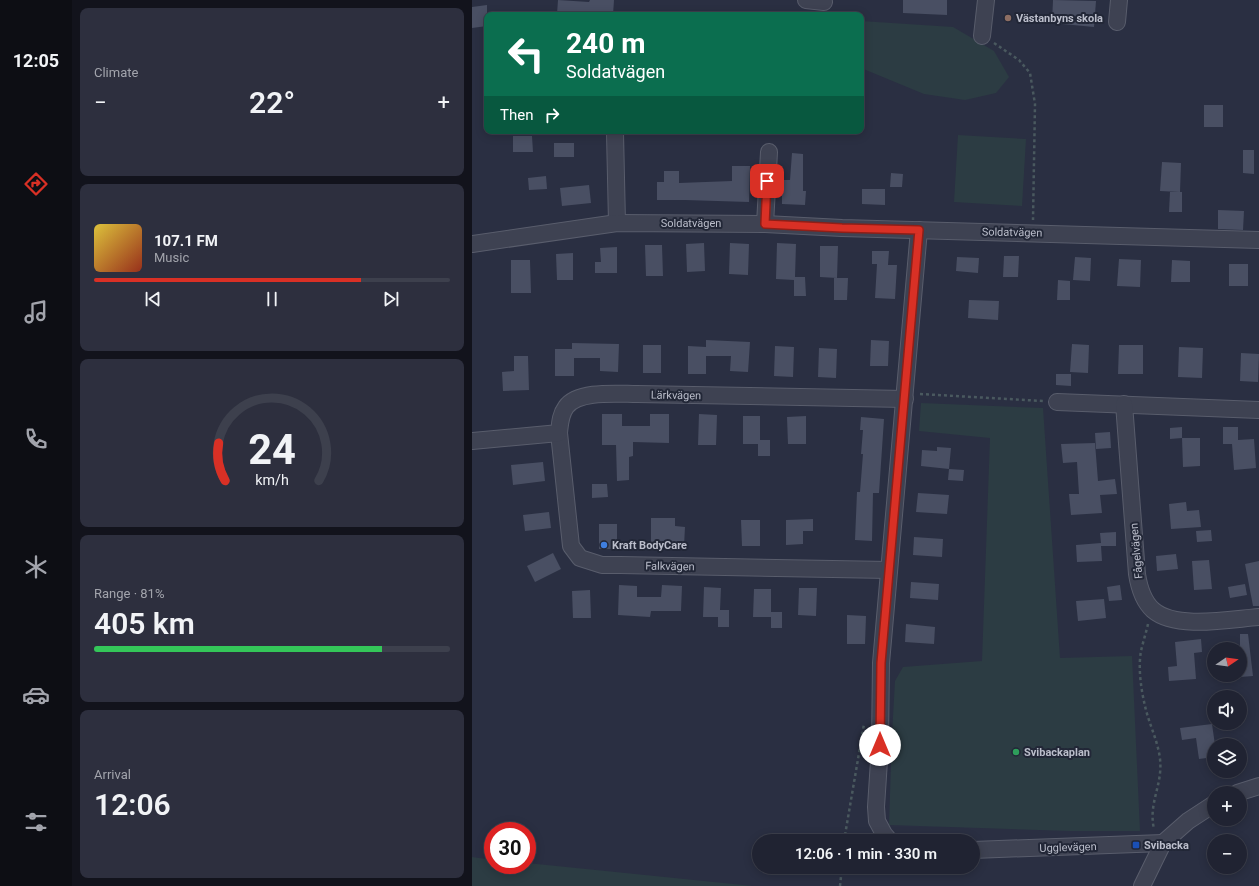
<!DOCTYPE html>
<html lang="en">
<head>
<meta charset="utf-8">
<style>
  :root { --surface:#202332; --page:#2d2f3e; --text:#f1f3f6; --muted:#a2a4ac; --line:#3d404d; --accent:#d93025 }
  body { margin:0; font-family:Roboto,sans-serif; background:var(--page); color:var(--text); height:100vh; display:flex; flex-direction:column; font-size:15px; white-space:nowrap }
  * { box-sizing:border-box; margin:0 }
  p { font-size:13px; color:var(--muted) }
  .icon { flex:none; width:22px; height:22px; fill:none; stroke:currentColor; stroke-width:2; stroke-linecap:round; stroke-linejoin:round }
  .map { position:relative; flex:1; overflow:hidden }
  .drawer { display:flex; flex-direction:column; gap:8px; padding:8px; background:#12131c; width:400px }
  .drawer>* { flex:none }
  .top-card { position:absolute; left:12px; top:12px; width:380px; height:122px; border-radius:8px; box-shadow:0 2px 10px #0003,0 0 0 1px var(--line); background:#0b6e4f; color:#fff; overflow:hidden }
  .needle { width:26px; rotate:77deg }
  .buttons { position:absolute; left:735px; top:642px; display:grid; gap:8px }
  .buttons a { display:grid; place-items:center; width:40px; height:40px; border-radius:50%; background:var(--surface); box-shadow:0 2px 10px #0003,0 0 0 1px var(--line); font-size:20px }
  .speed { position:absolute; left:12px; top:822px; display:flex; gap:8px; font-size:20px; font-weight:700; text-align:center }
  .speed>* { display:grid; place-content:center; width:52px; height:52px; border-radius:50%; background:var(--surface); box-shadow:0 2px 10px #0003,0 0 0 1px var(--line); line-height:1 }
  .speed .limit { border:6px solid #d22; background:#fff; color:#111 }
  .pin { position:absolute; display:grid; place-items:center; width:34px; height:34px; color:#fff; margin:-17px; border-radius:8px; box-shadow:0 2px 6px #0006 }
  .me { position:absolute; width:44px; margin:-22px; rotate:0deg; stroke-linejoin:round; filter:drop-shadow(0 0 3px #0008) }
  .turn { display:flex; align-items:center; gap:14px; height:84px; padding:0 16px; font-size:18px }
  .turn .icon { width:52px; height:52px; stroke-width:2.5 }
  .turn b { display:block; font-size:28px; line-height:34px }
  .then { display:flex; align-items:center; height:38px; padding:0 16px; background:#0003; gap:8px; font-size:15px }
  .big { font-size:30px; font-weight:600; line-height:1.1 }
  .drawer .card { flex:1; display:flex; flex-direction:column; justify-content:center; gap:6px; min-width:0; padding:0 14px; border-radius:8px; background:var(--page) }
  .drawer .dial { align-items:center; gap:0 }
  .dial svg { height:104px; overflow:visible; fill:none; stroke:var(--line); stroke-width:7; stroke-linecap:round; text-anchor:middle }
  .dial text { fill:var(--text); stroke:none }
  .song { display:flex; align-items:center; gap:12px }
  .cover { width:48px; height:48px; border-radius:6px; background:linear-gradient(135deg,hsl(50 70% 55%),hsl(10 70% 35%)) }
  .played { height:4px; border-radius:2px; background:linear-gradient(90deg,var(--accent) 75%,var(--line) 75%) }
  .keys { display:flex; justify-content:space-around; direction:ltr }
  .heat { display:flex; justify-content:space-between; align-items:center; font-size:22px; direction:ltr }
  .charge { height:6px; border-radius:3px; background:linear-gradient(90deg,#34c759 81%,var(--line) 0) }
  .trip { position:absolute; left:280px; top:834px; width:228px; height:40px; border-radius:20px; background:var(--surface); box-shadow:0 2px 10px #0003,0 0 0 1px var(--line); font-weight:600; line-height:40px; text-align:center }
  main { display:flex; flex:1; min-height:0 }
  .menu { display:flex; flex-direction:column; width:72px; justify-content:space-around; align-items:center; background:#0d0e14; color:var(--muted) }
  .menu .icon { width:28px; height:28px }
  .menu .on { color:var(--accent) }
  .menu b { font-size:18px; color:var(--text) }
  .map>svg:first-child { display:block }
  .green { fill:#2c3c43 }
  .building { fill:#494f63 }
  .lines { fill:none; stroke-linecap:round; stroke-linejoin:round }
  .minor-casing { stroke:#595d6c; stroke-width:18 }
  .path { stroke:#4a595f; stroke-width:2.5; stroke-dasharray:3 3; stroke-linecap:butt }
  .minor { stroke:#3e4252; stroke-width:16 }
  .route-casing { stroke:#8d1f18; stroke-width:10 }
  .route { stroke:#d93025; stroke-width:7 }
  .education-dot { fill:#8d6e63; stroke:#222737; stroke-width:1.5 }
  .shop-dot { fill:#3f7fe0; stroke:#222737; stroke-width:1.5 }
  .leisure-dot { fill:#2e9e5b; stroke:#222737; stroke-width:1.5 }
  .transit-dot { fill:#1a4fb4; stroke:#222737; stroke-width:1.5 }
  .labels { text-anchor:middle; stroke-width:4; stroke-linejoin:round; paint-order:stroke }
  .poi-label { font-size:11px; font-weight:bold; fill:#bbbecb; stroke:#222737; text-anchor:start }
  .street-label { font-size:11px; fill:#bbbecb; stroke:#222737 }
</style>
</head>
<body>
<main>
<nav class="menu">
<b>12:05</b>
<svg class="icon on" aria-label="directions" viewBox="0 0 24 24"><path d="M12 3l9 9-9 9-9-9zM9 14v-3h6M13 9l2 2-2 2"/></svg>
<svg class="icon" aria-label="music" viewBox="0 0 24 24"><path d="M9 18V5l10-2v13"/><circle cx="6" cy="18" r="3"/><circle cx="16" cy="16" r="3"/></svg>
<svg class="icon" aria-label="phone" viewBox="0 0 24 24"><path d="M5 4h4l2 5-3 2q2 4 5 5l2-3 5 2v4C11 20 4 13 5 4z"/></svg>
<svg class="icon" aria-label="climate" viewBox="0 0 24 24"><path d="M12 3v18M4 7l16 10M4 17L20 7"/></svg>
<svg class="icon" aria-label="car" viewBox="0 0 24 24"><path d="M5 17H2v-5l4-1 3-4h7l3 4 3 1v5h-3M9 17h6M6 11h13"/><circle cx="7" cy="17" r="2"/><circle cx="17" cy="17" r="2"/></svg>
<svg class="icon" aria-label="filters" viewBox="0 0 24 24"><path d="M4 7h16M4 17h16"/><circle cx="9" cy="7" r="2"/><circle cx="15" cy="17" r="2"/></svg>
</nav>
<section class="drawer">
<div class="card"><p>Climate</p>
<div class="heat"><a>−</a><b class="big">22°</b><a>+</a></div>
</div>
<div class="card">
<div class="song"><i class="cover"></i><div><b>107.1 FM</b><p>Music</p></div></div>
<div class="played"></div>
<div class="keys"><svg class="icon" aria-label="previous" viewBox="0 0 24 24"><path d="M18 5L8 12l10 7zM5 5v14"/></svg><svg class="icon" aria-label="pause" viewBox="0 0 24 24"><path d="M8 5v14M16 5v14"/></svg><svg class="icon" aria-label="next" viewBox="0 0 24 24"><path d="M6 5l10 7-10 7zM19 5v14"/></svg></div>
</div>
<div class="card dial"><svg viewBox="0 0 100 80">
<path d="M14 69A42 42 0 1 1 86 69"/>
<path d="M14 69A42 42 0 0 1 9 40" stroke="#d93025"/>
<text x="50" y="56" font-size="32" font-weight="700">24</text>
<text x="50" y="72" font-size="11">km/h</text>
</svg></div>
<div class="card"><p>Range · 81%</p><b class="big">405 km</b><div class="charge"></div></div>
<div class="card"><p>Arrival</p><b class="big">12:06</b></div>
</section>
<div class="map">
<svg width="787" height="886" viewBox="0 0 787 886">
  <rect width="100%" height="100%" fill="#2a2f42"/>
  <g class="green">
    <path d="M389 21 481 27 522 51 537 77 524 93 493 100 452 94 389 68Z"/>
    <path d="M486 135 554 139 550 206 482 202Z"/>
    <path d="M449 403 571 408 588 658 660 656 668 831H598L417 825 420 735 423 681 431 667 510 661 518 438 447 431Z"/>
    <path d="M0 857 21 860V865H55V863L281 886H0Z"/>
  </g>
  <g class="building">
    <path d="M86 0 117 2 118 0H142L141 15 85 14Z"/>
    <path d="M431 0H475V15L431 13Z"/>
    <path d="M581 0 624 1 622 27 580 23Z"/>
    <path d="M15 5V26L0 28V7Z"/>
    <rect x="732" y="105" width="19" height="22"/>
    <path d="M41 136H60L61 152H41Z"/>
    <rect x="82" y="143" width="20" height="14"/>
    <path d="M771 150H782V174L771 173Z"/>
    <path d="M320 153 331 154V191H334L333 205 310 204V180H318Z"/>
    <path d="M690 162 709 163 708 192 688 191Z"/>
    <path d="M260 166H278L277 202 213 200H185V182H192V171H207V183L260 181Z"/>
    <path d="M419 173 431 174 430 187H418Z"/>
    <path d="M74 176 75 189 57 190 56 178Z"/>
    <path d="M117 185 119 203 90 206 88 188Z"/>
    <path d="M390 189H413V205L390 204Z"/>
    <path d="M698 192H710V212H697Z"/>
    <path d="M746 210 772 211 771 230 746 229Z"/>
    <path d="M232 243 233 271 215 272 214 244Z"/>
    <path d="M258 243 277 244 276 275 257 274Z"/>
    <path d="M305 243 324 244 323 277H333L334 296H322V280L304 279Z"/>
    <path d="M173 245H190L191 276H174Z"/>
    <path d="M348 246H366L365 278 348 277Z"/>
    <path d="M145 247V273H123V262H129L128 248Z"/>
    <path d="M400 251H417L416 265H425L423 299 403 298 405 264H400Z"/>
    <path d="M101 253V280H85L84 254Z"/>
    <path d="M532 256H547L546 277H531Z"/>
    <path d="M485 257 507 258 506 273 484 271Z"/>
    <path d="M603 257 619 258 618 281 601 280Z"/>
    <path d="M647 259 669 260 668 287 645 286Z"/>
    <path d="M39 260H58L59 293H39Z"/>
    <path d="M700 260 718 261V282H699Z"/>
    <rect x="757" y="264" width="19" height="22"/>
    <path d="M362 278H376L375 300H362Z"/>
    <path d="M586 280 598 281V300H585Z"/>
    <path d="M497 300 527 301 526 320 496 318Z"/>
    <path d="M234 340 278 342 276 372 258 371 259 356H234V374H216V346L234 347V355Z"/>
    <path d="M399 340 417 341 416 366H398Z"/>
    <path d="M100 343 147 344 146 372 128 371V358H102V376H83V349H100Z"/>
    <path d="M600 344 617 345 616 373 598 372Z"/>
    <rect x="171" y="345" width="18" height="28"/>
    <path d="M647 345H671V374H646Z"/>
    <path d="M303 346 322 347 321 377 302 376Z"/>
    <path d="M707 347 731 348 730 378 706 377Z"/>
    <path d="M347 348 365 349 364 378 346 377Z"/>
    <path d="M769 353 787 354 786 382 768 381Z"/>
    <path d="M42 356H56L57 390 31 391 30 372 42 371Z"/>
    <path d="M584 374H599V386L584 385Z"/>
    <path d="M130 414H150V426H178V414H197V443L161 442V456L157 457V480L145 481 144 445H130Z"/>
    <path d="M227 414 245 415 244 445H226Z"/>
    <path d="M271 416H288V440H298V456H286V444H271Z"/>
    <path d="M334 416V444H316L315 417Z"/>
    <path d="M389 417 412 419 407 493H401L400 541 383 540 385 492H388L391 454H389L391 430H388Z"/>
    <path d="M710 427V438L698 439V428Z"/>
    <path d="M751 427H766V440L782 439 784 468 762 470 760 444H751Z"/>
    <path d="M638 432 639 448 624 449 623 433Z"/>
    <path d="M710 438H728V466L711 467Z"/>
    <path d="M623 443 626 481 643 479 645 494 628 495 630 513 599 515 597 494H607L605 462 591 463 589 444Z"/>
    <path d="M465 447 479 448 477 469 449 466 450 450 465 451Z"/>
    <path d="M71 462 73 481 41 485 39 465Z"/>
    <path d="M477 469 492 470 491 481 476 480Z"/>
    <path d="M120 484H135L136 497 120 498Z"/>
    <path d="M446 493 477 495 475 514 444 512Z"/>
    <path d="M714 502 715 511 727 510 729 527 699 529 697 504Z"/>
    <path d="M77 512 79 528 53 531 51 515Z"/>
    <path d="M179 518H203V526L213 527 212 546H179Z"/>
    <path d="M341 519V531H331V544L314 545V520Z"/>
    <path d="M269 520H288V546H270Z"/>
    <rect x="127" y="524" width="18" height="25"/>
    <path d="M739 530 740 541 725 542 724 531Z"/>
    <path d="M644 532V546H629L630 561 605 562 604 545 629 543 628 533Z"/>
    <path d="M442 537 471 539 470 557 441 555Z"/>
    <path d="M81 553 89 569 63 582 55 566Z"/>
    <path d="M704 554 706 569 685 571 684 556Z"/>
    <path d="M737 560 740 589 722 590 720 561Z"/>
    <path d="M787 561V606H781L773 564Z"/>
    <path d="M439 582 467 584 466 600 438 598Z"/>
    <path d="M773 584 775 595 758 598 756 587Z"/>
    <path d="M147 585 165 586V597H189L190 585 210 586 209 611H179L178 617 146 615Z"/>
    <path d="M648 585 650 600 637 601 635 587Z"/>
    <path d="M232 587 249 588 248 610H257V627H246V617H231Z"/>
    <path d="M327 588H345L344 616 326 615Z"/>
    <path d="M282 589H299V617H281Z"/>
    <path d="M118 590 119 618H101L100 591Z"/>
    <path d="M632 599 634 618 606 621 604 601Z"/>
    <rect x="299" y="612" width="11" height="16"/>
    <path d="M375 615 394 616 393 644H375Z"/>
    <path d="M434 624 463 627 462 644 433 642Z"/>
    <path d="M768 634H776L781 676 768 677Z"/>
    <path d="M729 639 730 652 722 653 724 679 697 681 696 667 705 666 703 642Z"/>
    <path d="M740 724 743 745H742V757L727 759 724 738 710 740 708 728Z"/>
  </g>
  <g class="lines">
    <g class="minor-casing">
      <g id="minor">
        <path d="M334 0 352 2"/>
        <path d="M645 22 647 0"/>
        <path d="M510 36 514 0"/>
        <path d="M143 133 145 223"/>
        <path d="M293 224 297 152"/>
        <path d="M0 244 145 223 293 224 370 228 787 240"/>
        <path d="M585 402 787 410"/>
        <path d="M652 404 665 574C667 587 671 601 681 610 704 630 759 619 787 617"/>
        <path d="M87 433 99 546 108 558 130 565H148L417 570"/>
        <path d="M0 441 87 433C88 424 88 415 94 407 106 390 146 394 165 394L433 399"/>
        <path d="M765 793 787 786"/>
        <path d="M418 841 412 834 405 821 404 807 408 745 409 663 447 230"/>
        <path d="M501 850 691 843"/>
        <path d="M670 886 691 843 716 821 742 804"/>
      </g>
    </g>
    <g class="path">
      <path d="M522 43 547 60 558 73 563 104 561 220"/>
      <path d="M448 394 571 401"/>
      <path d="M676 624C674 633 671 642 669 651 666 668 669 689 673 706 677 724 686 741 688 759 691 785 676 803 682 829"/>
      <path d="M372 841 392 724"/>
      <path d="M368 886 370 867"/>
    </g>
    <use href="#minor" class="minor"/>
  </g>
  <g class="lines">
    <g class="route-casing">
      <path id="route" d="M295 181 293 224 370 228 447 230 409 663 408 745"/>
    </g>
    <use href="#route" class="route"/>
  </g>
  <circle class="education-dot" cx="536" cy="18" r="4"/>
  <circle class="shop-dot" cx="132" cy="545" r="4"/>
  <circle class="leisure-dot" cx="544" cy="752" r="4"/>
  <rect class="transit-dot" x="660" y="841" width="8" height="8" rx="2"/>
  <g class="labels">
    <g class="poi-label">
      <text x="544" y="22">Västanbyns skola</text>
      <text x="140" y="549">Kraft BodyCare</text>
      <text x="552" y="756">Svibackaplan</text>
      <text x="672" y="849">Svibacka</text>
    </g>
    <g class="street-label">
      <text x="219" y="227">Soldatvägen</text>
      <text transform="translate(540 232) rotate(1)" y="4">Soldatvägen</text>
      <text transform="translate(204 395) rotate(1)" y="4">Lärkvägen</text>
      <text transform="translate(664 551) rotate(-95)" y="4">Fågelvägen</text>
      <text transform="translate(198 566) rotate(1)" y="4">Falkvägen</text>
      <text transform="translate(596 847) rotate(-2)" y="4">Ugglevägen</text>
    </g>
  </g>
</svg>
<div class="buttons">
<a><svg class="needle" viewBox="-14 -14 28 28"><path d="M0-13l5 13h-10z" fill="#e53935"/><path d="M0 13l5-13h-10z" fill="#a2a4ac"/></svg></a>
<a><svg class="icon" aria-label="sound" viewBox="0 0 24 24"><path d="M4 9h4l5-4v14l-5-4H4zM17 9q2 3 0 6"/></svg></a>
<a><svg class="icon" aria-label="layers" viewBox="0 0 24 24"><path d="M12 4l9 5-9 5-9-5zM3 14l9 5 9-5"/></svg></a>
<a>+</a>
<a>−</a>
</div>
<div class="speed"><div class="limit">30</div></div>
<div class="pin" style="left:295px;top:181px;background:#d93025"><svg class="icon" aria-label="arrive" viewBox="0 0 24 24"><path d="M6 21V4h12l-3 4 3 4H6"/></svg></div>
<svg class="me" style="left:408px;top:745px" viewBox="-20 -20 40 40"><circle r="19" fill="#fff"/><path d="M0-13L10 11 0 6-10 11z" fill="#d93025"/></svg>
<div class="trip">12:06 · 1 min · 330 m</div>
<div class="top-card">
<div class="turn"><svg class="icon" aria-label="left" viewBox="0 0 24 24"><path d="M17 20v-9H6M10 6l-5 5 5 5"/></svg><div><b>240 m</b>Soldatvägen</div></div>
<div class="then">Then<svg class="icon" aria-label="right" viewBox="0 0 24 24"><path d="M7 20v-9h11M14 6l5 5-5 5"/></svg></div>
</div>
</div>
</main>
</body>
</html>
